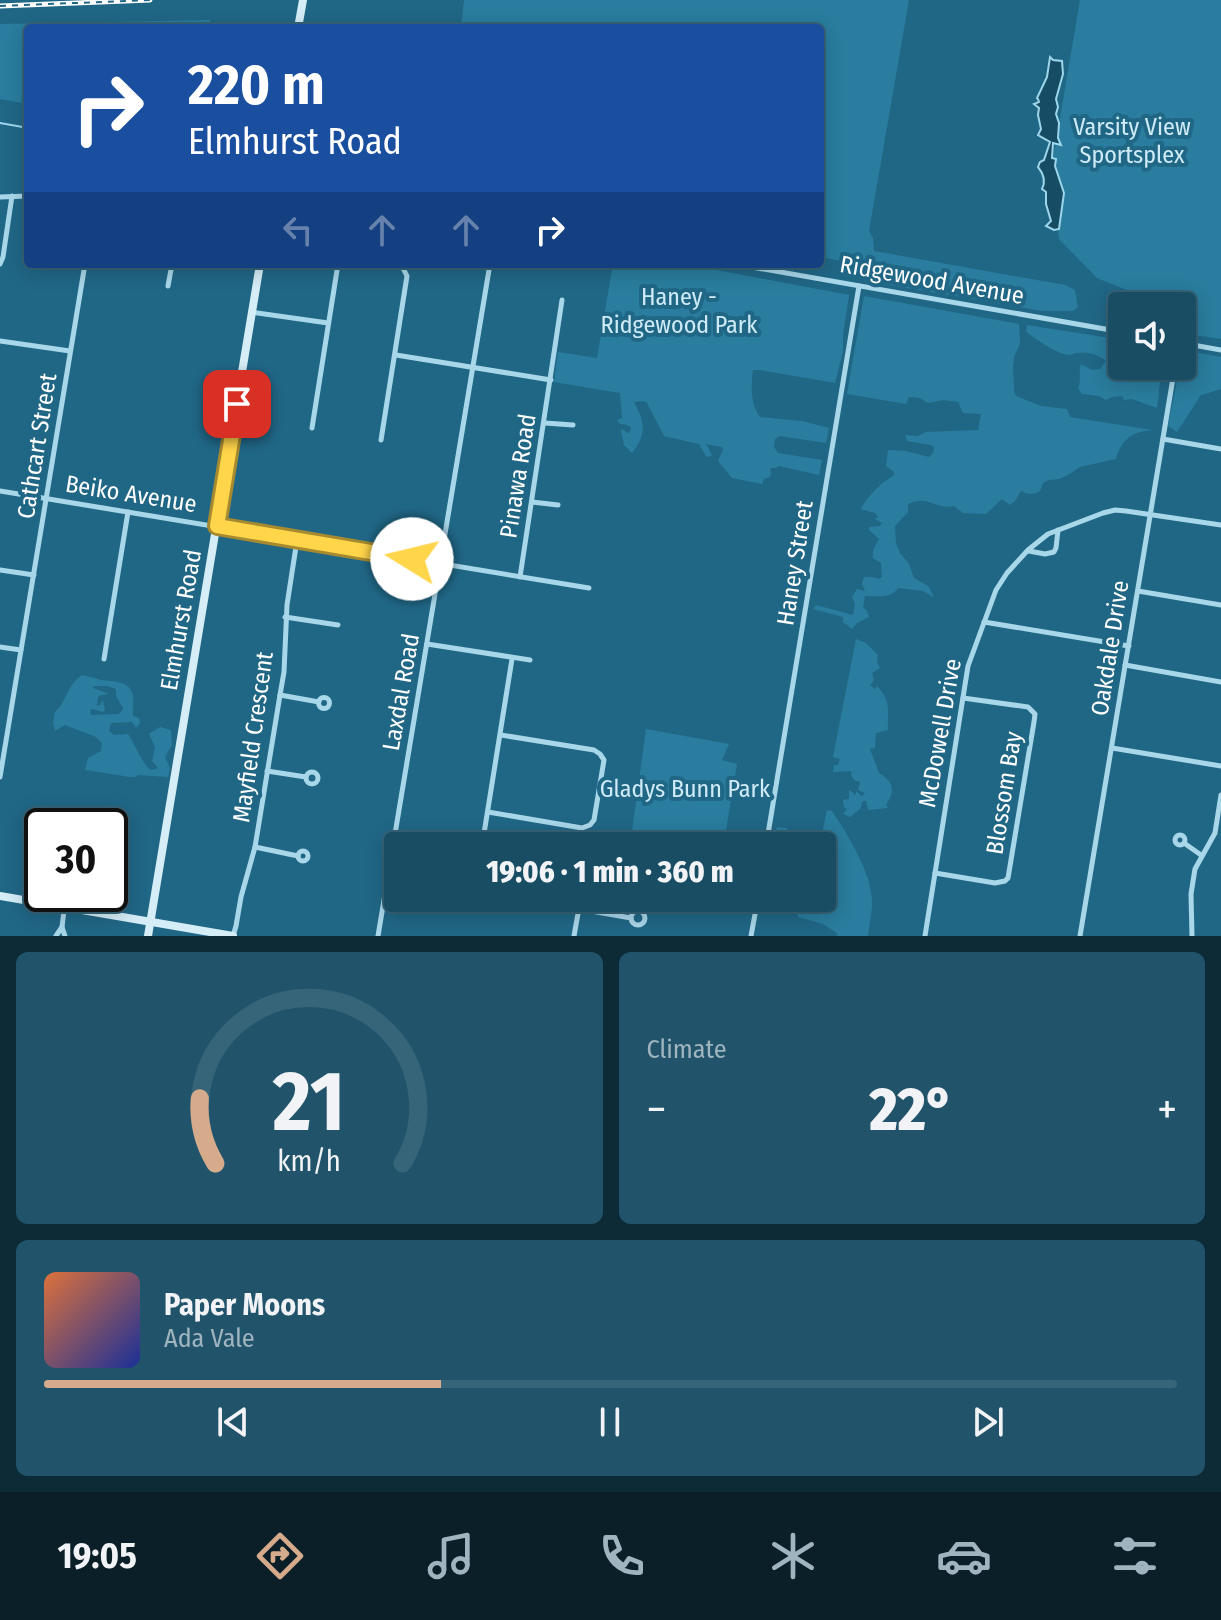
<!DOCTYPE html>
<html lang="en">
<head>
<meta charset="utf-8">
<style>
  :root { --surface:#184d64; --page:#21546a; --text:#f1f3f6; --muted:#9fb4bf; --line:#366478; --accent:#d6ab8b }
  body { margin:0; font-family:"Fira Sans Condensed",sans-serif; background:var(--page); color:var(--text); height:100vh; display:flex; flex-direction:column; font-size:30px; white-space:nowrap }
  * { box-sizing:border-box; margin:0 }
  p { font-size:26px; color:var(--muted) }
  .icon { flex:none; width:44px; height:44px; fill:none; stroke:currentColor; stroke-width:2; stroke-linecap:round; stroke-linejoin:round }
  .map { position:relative; height:936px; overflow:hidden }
  .panel { display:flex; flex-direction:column; gap:16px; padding:16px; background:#0d2a37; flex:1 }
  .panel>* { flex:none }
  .hud { position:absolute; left:24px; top:24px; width:800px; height:244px; border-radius:8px; box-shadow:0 4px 20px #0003,0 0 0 2px var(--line); background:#1a4fa0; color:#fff; overflow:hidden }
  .fabs { position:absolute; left:1108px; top:292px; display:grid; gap:16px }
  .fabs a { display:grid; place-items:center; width:88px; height:88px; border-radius:8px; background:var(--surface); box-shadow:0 4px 20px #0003,0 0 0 2px var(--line); font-size:40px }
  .speed { position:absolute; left:24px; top:808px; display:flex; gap:16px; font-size:40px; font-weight:700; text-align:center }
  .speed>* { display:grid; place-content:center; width:104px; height:104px; border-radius:50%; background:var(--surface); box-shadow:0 4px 20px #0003,0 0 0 2px var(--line); line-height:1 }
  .speed .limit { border:4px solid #111; border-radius:12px; background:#fff; color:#111 }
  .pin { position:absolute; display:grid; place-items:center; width:68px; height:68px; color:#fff; margin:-34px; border-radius:16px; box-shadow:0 4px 12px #0006 }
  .me { position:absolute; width:88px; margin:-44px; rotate:279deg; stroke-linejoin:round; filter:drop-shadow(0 0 6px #0008) }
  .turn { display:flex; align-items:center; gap:28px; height:168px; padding:0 32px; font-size:36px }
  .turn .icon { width:104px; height:104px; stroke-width:2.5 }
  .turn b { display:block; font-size:56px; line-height:68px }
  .lanes { display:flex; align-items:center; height:76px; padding:0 32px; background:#0003; justify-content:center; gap:40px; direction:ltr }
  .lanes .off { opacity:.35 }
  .big { font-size:60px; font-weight:800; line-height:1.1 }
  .panel .card { flex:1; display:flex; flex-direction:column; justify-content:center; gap:12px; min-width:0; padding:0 28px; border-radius:12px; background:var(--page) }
  .panel .dial { align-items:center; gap:0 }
  .dial svg { height:208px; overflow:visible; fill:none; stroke:var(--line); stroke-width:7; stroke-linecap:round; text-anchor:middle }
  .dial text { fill:var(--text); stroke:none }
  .song { display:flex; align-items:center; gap:24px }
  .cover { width:96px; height:96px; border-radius:12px; background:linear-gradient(135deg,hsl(20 70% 55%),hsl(230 70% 35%)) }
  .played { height:8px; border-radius:4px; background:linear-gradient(90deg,var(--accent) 35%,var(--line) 35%) }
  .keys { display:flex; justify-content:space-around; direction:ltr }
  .heat { display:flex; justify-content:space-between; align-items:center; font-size:44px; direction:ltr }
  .panel .tiles { flex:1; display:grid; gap:16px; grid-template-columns:1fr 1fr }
  .card:last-child { grid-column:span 2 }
  .trip { position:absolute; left:384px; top:832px; width:452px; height:80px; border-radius:8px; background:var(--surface); box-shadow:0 4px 20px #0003,0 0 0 2px var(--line); font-weight:800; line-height:80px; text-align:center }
  .tab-bar { display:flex; height:128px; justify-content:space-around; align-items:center; background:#0a1f28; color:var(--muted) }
  .tab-bar .icon { width:56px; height:56px }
  .tab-bar .active { color:var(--accent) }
  .tab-bar b { font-size:36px; color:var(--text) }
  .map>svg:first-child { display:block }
  .green { fill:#2a7d9e; fill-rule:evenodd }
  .water { fill:#164d65; stroke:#9dd6eb; stroke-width:2 }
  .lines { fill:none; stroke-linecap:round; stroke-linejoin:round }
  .stream { stroke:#9dd6eb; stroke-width:2 }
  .street { stroke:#a9d7ea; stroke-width:5 }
  .secondary { stroke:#d4edf7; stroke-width:8 }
  .rail-casing { stroke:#fff; stroke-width:5 }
  .rail { stroke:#206786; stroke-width:2; stroke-dasharray:6; stroke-linecap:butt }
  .route-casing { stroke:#a68a30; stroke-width:20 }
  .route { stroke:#ffd54a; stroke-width:14 }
  .labels { text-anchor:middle; stroke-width:8; stroke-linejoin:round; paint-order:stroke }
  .park-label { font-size:24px; fill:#ceebf7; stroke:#206786 }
  .street-label { font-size:24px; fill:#fff; stroke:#206786 }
</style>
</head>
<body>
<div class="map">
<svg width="1221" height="936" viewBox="0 0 1221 936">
  <rect width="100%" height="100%" fill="#206786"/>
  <g class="green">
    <path d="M464 0H909L869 231 873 238 874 251 1065 285 1075 290 1078 307 1073 311H1043L866 281 867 276 876 267 820 257V28H461Z"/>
    <path d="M1080 0H1221V339L1194 335 1197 310 1161 304 1097 278 1059 239 1051 171Z"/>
    <path d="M210 20 212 28H28V104L0 99V24Z"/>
    <path d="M613 264H685L849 295 843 335V351L835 383 759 370H753C751 386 750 403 760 417L802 421 829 428 826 443 780 436 775 439 774 447 778 453 822 460 819 475 779 466 776 468H770L771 473 770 477 764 479 762 484 732 478 718 461 723 450 722 447 706 444 712 455 709 457 706 456 699 444 664 436 647 403 644 401 634 402C645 423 647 433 632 453L624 445 621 431 622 429 628 433 630 432 631 427 624 424H620L617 420 622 418 620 393 554 382 558 352 597 358Z"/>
    <path d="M864 296 1019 324 1020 344 1014 357 1013 367 1014 391 1016 396 1041 406 1067 409 1070 417 1152 430C1131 432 1121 440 1116 459L1080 467 1068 475 1059 479 1048 480 1043 483 1040 491C1033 495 1029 495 1021 491L1015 501 1010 505 1002 499 986 514 963 513 954 506C934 510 930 494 908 504V512L895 526 896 543 900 553 909 564 914 578 928 586 933 595V597L923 591 898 588C891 599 877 596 865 596L863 607 867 611 869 617 857 623 852 629 843 622V617L813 609 816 605 853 615 855 604 852 597 857 589 865 591 862 584 864 577H873L879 579 882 577 881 563 873 558C872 550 875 546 879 539L869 530V527L880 526 882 523 875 519 878 517 875 513 861 509C867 496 881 483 894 475V472L886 466 888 450 906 451 929 457 933 453 934 447 931 445 907 441 905 435 918 436 926 432 978 430 981 414 963 413 958 402 943 400 928 403 920 398 909 397 906 404 847 394Z"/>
    <path d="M1027 325 1116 339 1122 346V366H1137L1161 375 1157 408 1132 399 1124 400 1122 396 1112 397 1106 400 1099 396 1082 394 1078 388C1082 380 1078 372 1081 364L1092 370 1100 369 1106 361C1098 354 1087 351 1076 353 1074 353 1072 355 1070 355 1060 356 1033 338 1026 331Z"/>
    <path d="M1184 350 1221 357V389L1201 395 1177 432 1168 426 1180 366H1182Z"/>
    <path d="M856 639 866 643 878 655 877 662 880 668 872 673 874 680 870 685 875 689 877 686C892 702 887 710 888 730L876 733 875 748 870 749 879 773C893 781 896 790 886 805L888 808 868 810 866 801H864L862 802 861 808 850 817 843 814 847 809 844 807 843 800 849 799V790L854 793 853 795 856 794V791L862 796 865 793 858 790 860 782 854 780 851 775 852 773 851 771 833 772 834 765H838L840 759 833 757Z"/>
    <path d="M82 675C89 676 94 678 101 680 114 682 130 680 133 696 134 703 132 709 133 716L139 718 140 723 136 728 132 722 111 723 109 731 114 735 128 734C135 744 142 764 151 770L158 768 152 761 155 747 149 734 160 727 171 730 172 745 165 757 170 768 168 777 138 775 136 777H130L85 770 88 758 101 751 102 743 96 737 65 725 55 731 53 723 55 712C68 700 66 686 82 675ZM94 686H107L116 689V696L123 708 122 711 118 714 91 715 90 710 92 709 103 712 105 710 103 701 101 702 100 705 97 706 98 696 109 694 93 688Z"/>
    <path d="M646 729 729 744 722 760 737 764 724 842 751 846H630Z"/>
    <path d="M827 810 832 811C848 835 873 875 872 904 872 914 869 926 868 936H836L838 934 823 924 798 917 797 910 828 913V907L819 905V898H822V846H772L777 827 787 828 786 841 799 843 800 840 820 843Z"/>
  </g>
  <path class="water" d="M1050 57 1053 60 1062 61 1063 74 1056 99 1058 107 1056 114 1059 123 1058 138 1061 145 1053 143 1052 158 1056 159 1055 166 1064 193 1059 229 1054 230 1046 226 1051 221 1046 204V192L1042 189C1046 181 1043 173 1038 167L1040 162 1044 160 1050 142 1038 135 1041 129 1038 115 1039 108 1034 104 1039 102 1038 99 1037 98 1047 77Z"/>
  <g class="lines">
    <path class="stream" d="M0 123 28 128"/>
    <g class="street">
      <path d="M0 197 28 196"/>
      <path d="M0 264 3 257 12 196"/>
      <path d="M735 264 1122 332"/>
      <path d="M168 286 172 264"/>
      <path d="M251 312 328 323"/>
      <path d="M0 341 70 351"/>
      <path d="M1182 343 1221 350"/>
      <path d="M396 355 551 380"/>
      <path d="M545 423 573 425"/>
      <path d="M312 428 338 264"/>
      <path d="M1163 439 1221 449"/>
      <path d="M381 440 407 276 403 268 388 264"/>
      <path d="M0 491 589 588"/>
      <path d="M532 502 558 505"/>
      <path d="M1029 551 1045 554 1054 552 1056 548 1058 530"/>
      <path d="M0 570 34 575"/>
      <path d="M520 577 562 300"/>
      <path d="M1138 591 1221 605"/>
      <path d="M285 617 338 625"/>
      <path d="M984 622 1129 646"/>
      <path d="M427 644 530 660"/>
      <path d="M0 647 21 650"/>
      <path d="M104 659 128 512"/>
      <path d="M1125 665 1221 682"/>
      <path d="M280 695 319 702"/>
      <circle cx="324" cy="703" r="5.5"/>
      <path d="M1112 748 1221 766"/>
      <path d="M267 771 306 777"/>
      <circle cx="312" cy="778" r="6"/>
      <path d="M0 777 85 264"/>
      <path d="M488 812 582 828 590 825 594 820 604 760 600 754 594 750 501 735"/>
      <path d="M77 826 79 817"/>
      <circle cx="1180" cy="840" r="5"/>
      <path d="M1184 843 1201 855"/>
      <path d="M482 846 512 659"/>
      <path d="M766 846 859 286"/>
      <path d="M255 847 298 856"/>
      <circle cx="303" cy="856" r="5"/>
      <path d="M935 873 995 883 1005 881 1008 878 1034 722 1035 714 1028 707 963 698"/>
      <path d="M517 898 631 918"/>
      <circle cx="638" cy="918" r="7"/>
      <path d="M62 927 66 894"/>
      <path d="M56 936 62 927 65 936"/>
      <path d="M233 936 236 926 241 897 255 847 280 695 284 672 287 605 297 540"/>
      <path d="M378 936 490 264"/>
      <path d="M574 936 579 908"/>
      <path d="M751 936 758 898"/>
      <path d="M925 936 968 666 996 590 1007 573 1028 550 1048 534 1103 513 1115 510 1126 511 1221 525"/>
      <path d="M1080 936 1175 366"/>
      <path d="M1192 936 1191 894 1195 869 1215 833 1221 795"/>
    </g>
    <g class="secondary">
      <path d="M298 28 303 0"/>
      <path d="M0 896 233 936"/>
      <path d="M148 936 260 264"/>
    </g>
    <g class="rail-casing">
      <path id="rail" d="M0 6 150 0"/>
    </g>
    <use href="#rail" class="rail"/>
  </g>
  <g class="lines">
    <g class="route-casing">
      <path id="route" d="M237 404 217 526 412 559"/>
    </g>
    <use href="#route" class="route"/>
  </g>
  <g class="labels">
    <g class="park-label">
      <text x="1132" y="135">Varsity View<tspan x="1132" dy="28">Sportsplex</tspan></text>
      <text x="679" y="305">Haney -<tspan x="679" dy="28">Ridgewood Park</tspan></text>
      <text x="685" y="797">Gladys Bunn Park</text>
    </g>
    <g class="street-label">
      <text transform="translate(932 280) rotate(10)" y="8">Ridgewood Avenue</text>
      <text transform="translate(37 446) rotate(-81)" y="8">Cathcart Street</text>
      <text transform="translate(518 476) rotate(-81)" y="8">Pinawa Road</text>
      <text transform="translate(131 494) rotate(9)" y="8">Beiko Avenue</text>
      <text transform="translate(795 563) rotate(-81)" y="8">Haney Street</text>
      <text transform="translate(181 620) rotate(-80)" y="8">Elmhurst Road</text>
      <text transform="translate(1110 648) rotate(-81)" y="8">Oakdale Drive</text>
      <text transform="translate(401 692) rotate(-80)" y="8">Laxdal Road</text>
      <text transform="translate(940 733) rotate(-80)" y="8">McDowell Drive</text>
      <text transform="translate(253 737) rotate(-82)" y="8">Mayfield Crescent</text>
      <text transform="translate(1004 793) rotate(-81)" y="8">Blossom Bay</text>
    </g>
  </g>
</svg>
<div class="fabs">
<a><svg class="icon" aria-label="sound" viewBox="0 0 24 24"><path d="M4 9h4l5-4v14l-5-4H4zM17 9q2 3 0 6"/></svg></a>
</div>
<div class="speed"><div class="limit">30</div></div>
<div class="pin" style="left:237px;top:404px;background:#d93025"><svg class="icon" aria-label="arrive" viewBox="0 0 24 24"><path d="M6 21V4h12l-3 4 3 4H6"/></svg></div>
<svg class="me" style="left:412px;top:559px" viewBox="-20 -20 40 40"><circle r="19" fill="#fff"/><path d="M0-13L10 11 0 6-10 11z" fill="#ffd54a"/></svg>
<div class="trip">19:06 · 1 min · 360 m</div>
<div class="hud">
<div class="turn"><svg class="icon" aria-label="right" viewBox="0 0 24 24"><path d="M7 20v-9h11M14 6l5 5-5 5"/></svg><div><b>220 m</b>Elmhurst Road</div></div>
<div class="lanes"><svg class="icon off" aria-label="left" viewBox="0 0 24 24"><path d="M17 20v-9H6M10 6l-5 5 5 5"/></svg><svg class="icon off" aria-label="ahead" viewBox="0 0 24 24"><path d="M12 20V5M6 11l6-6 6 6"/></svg><svg class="icon off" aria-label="ahead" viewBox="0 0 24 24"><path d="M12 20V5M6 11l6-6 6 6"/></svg><svg class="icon" aria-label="right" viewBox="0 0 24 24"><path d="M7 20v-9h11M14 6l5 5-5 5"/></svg></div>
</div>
</div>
<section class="panel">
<div class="tiles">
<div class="card dial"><svg viewBox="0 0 100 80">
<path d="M14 69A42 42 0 1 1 86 69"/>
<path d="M14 69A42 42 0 0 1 8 44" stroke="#d6ab8b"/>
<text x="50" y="56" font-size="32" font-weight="700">21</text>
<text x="50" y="72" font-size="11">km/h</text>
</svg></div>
<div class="card"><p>Climate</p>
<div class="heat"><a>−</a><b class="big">22°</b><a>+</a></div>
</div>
<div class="card">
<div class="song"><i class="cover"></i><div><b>Paper Moons</b><p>Ada Vale</p></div></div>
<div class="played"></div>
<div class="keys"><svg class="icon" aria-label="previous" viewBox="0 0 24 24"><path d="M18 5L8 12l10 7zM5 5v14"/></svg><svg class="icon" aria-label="pause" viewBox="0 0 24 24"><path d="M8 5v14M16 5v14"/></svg><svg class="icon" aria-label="next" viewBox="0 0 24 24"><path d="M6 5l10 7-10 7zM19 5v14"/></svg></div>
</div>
</div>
</section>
<nav class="tab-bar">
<b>19:05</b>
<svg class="icon active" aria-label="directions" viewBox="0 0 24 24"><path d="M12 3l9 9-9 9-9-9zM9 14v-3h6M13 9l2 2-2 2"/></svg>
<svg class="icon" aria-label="music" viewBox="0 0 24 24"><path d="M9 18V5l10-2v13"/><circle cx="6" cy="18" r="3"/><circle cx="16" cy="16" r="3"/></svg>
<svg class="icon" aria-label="phone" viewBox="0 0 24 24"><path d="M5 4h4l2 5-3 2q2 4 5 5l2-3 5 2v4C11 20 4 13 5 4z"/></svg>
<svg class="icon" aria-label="climate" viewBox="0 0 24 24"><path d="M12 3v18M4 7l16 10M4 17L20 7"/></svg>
<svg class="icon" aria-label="car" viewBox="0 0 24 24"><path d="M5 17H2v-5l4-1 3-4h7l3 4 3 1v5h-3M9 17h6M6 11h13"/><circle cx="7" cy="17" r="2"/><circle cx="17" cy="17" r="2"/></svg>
<svg class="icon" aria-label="filters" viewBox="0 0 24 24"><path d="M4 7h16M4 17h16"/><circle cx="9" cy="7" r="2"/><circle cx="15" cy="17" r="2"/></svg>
</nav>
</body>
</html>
